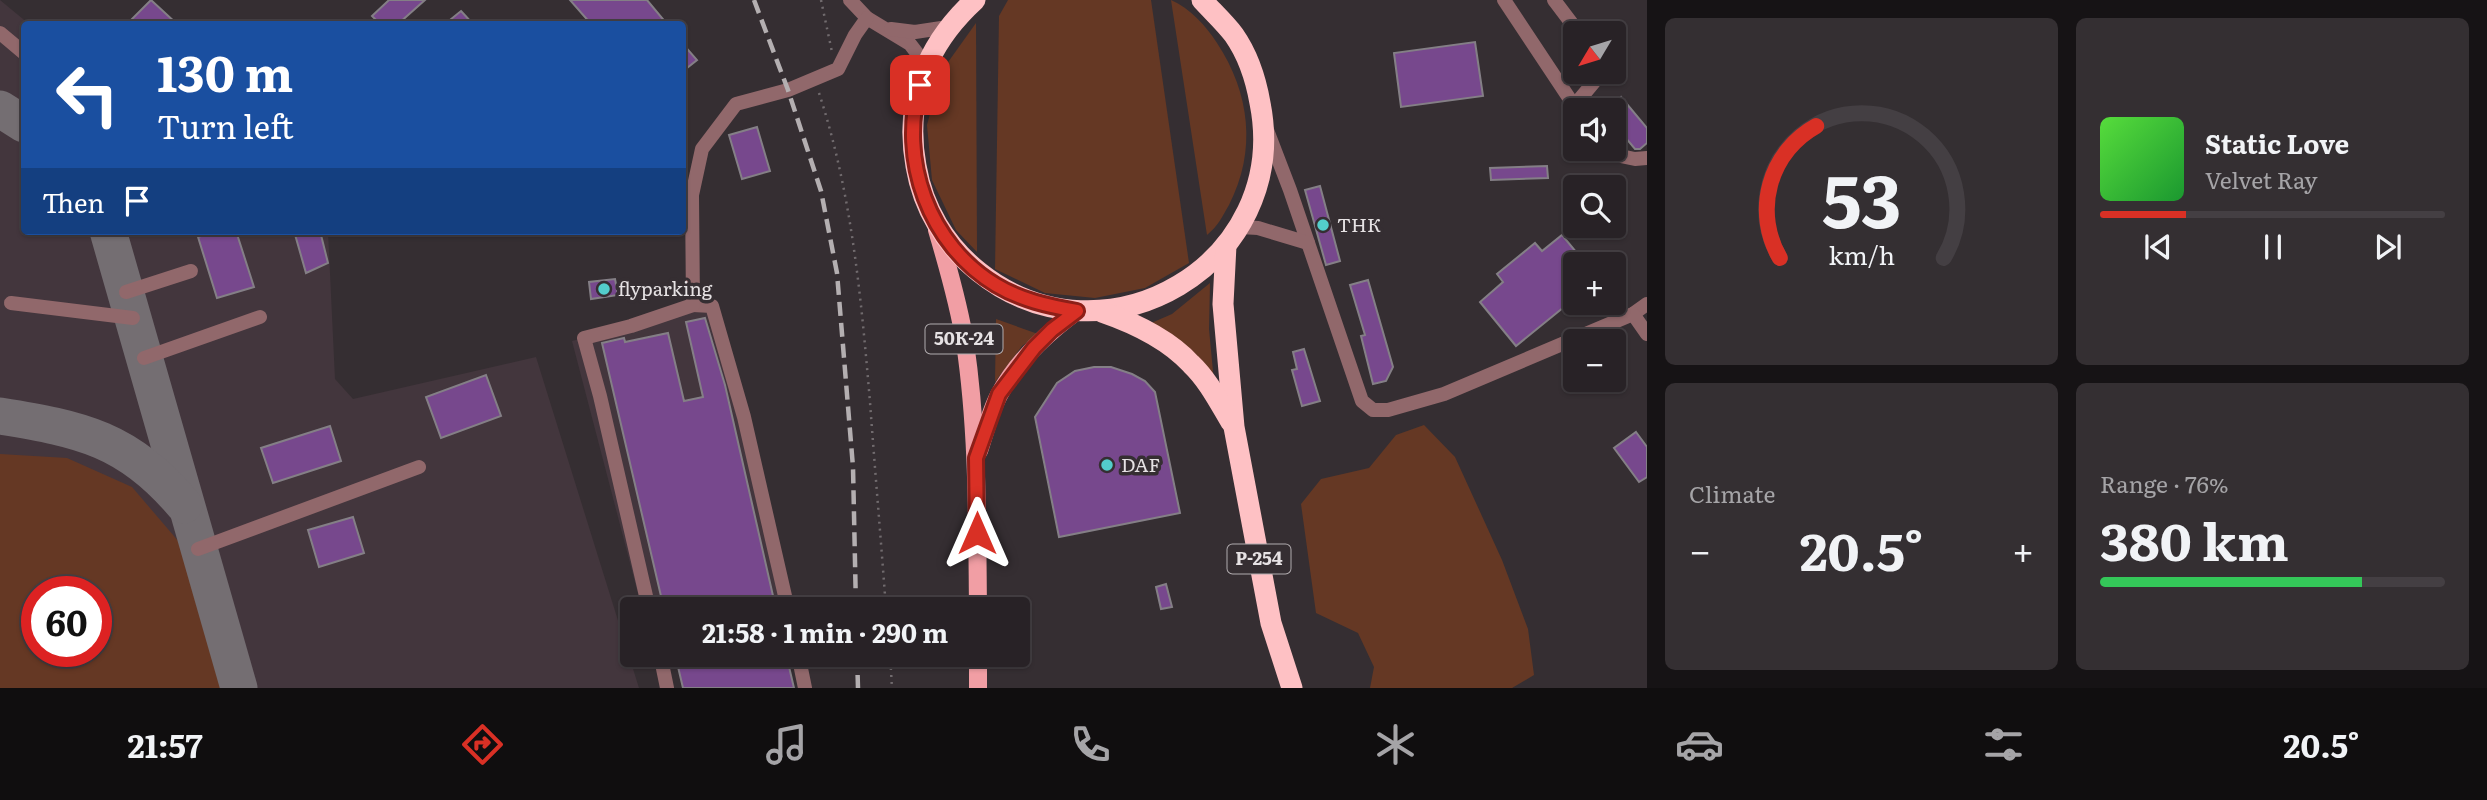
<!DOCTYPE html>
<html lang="en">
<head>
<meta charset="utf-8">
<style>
  :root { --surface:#282226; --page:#342f32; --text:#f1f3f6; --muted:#a5a4a7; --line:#443f43; --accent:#d93025 }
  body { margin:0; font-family:Literata,serif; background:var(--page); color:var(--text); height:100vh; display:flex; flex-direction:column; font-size:26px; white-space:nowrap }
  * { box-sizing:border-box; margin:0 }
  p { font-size:23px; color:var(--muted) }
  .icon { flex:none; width:38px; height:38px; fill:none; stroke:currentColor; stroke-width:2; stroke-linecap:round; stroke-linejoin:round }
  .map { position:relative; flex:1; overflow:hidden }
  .panel { display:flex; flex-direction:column; gap:18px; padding:18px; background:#161315; width:840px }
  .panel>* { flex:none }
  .banner { position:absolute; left:21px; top:21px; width:665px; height:214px; border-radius:7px; box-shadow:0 2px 5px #0004,0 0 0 2px var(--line); background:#1a4fa0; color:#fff; overflow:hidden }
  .needle { width:46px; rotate:232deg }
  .controls { position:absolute; left:1563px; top:21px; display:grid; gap:14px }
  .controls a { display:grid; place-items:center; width:63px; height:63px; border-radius:7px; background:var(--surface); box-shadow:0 2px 5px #0004,0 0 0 2px var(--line); font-size:35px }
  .speed { position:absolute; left:21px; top:576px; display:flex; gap:14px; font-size:35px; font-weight:700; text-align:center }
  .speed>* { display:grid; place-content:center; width:91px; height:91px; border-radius:50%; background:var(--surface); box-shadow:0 2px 5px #0004,0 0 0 2px var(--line); line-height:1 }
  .speed .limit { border:10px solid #d22; background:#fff; color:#111 }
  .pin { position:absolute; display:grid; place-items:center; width:60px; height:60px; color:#fff; margin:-30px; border-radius:14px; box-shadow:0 4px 10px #0006 }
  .me { position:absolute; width:77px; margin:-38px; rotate:0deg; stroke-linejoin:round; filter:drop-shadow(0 0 5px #0008) }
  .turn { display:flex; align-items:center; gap:24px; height:147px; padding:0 21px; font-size:32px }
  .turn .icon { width:91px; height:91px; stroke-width:2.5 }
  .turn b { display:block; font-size:49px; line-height:60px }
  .then { display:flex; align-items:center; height:66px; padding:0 21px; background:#0003; gap:14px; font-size:26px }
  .big { font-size:52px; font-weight:700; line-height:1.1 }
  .panel .tile { flex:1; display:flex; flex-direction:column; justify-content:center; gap:10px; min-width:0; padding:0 24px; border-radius:10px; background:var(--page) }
  .panel .dial { align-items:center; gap:0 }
  .dial svg { height:182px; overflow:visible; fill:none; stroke:var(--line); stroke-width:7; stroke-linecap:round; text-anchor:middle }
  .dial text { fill:var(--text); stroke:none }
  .song { display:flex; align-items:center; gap:21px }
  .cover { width:84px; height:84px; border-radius:10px; background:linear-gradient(135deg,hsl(110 70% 55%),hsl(130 70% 35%)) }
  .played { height:7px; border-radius:4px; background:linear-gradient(90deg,var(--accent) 25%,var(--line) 25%) }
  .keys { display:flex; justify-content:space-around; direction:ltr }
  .heat { display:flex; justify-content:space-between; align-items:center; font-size:38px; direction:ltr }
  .charge { height:10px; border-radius:5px; background:linear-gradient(90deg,#34c759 76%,var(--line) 0) }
  .panel .tiles { flex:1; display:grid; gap:18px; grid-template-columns:repeat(2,1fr) }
  .trip { position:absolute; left:620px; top:597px; width:410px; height:70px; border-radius:7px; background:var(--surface); box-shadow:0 2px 5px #0004,0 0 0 2px var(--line); font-weight:700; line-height:70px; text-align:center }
  .menu { display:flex; height:112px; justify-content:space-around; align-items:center; background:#100e0f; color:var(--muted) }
  .menu .icon { width:49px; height:49px }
  .menu .selected { color:var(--accent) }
  .menu b { font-size:32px; color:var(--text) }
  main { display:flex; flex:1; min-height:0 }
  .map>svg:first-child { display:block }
  .built { fill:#43363d; fill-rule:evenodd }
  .green { fill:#653824; fill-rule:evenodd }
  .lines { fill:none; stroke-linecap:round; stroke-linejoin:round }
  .taxiway { stroke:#746e72; stroke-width:37 }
  .building { fill:#77488d; stroke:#847f86; stroke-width:2 }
  .path { stroke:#716b6e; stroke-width:2.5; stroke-dasharray:2 5; stroke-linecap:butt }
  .minor { stroke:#91686b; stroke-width:14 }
  .major { stroke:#f19ea4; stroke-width:18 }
  .highway { stroke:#fec1c4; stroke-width:21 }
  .rail { stroke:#b4afb1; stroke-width:4.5; stroke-dasharray:14 7; stroke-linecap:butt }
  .route-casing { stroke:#8d1f18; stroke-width:18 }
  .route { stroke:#d93025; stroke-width:12 }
  .poi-dot { fill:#53cdcb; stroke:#352e32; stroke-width:2.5 }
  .labels { text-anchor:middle; stroke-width:7; stroke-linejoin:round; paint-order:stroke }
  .shield { fill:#352e32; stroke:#b1acaf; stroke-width:2 }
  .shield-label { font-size:18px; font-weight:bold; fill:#e6e2e4 }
  .poi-label { font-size:19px; fill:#e6e2e4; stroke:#352e32; text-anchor:start }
</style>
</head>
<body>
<main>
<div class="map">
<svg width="1647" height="688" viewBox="0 0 1647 688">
  <rect width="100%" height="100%" fill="#352e32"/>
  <g class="built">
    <path d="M0 0 29 24H24V231H328L335 379 353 399 536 357 639 688H0ZM37 592H96V651H37Z"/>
    <path d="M717 304 788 609H642L572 341Z"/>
  </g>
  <g class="green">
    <path d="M1008 0H1151L1189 263 1145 288 1095 298 1045 293 995 269 999 16Z"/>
    <path d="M1171 0C1190 8 1206 26 1217 43 1250 93 1257 151 1229 205 1222 217 1218 226 1207 235Z"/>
    <path d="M976 23 977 252 956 230 932 180 927 125 941 72Z"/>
    <path d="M1210 283 1209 329 1214 382 1149 324 1172 314Z"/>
    <path d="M996 319 1038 334 1022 346 995 382Z"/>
    <path d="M1424 425 1455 457 1502 560 1528 629 1534 675 1512 688H1370L1374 667 1358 633 1316 613 1301 504 1321 479 1369 468 1396 435Z"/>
    <path d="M0 454 67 458 132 487 185 549 225 688H0ZM37 592H96V651H37Z"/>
  </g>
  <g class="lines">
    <g class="taxiway">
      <path d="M0 109 24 124"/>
      <path d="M108 231 239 688"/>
      <path d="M0 416C81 429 129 439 184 505"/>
    </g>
  </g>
  <g class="building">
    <path d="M151 0 177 24H127Z"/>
    <path d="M389 0H425L398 24H380L372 16Z"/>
    <path d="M570 0H647L667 24H591Z"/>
    <path d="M461 11 473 24H445Z"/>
    <path d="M1475 42 1483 96 1401 107 1394 53Z"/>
    <path d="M682 43 697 60 682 72Z"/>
    <path d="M1621 97 1647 128V143L1640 149H1635L1614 124V103Z"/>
    <path d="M757 127 770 171 742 179 729 135Z"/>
    <path d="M1547 166 1548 178 1491 180 1490 168Z"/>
    <path d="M1320 186 1340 261 1326 265 1305 190Z"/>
    <path d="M216 231H236L254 287 217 298 198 237Z"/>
    <path d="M294 231H320L328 263 306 273Z"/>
    <path d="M1562 235 1586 264H1575V298L1516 346 1480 302 1503 282 1497 274 1535 243 1542 251Z"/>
    <path d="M615 279 618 295 591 299 589 282Z"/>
    <path d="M1368 280 1393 367 1386 381 1373 384 1361 336 1365 335 1350 285Z"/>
    <path d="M705 318 725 385 776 609H664L602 343 624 338 625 342 668 333 684 401 703 397 686 322Z"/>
    <path d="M1304 349 1320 401 1302 406 1292 370 1297 369 1293 352Z"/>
    <path d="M1094 367H1111L1132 374 1145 381 1155 392 1180 513 1059 537 1035 417 1057 383 1075 371Z"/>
    <path d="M486 375 501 416 441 438 426 397Z"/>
    <path d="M330 426 341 461 273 483 261 448Z"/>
    <path d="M1636 432 1647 447V477L1639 482 1614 448Z"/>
    <path d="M353 517 364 553 319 567 308 530Z"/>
    <path d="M1166 584 1172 607 1161 609 1156 587Z"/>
    <path d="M675 654H786L794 688H683Z"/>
  </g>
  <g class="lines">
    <g class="path">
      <path d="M821 0 832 52"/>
      <path d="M819 93C852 194 861 297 870 402 875 471 881 540 886 609"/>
      <path d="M890 654 892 688"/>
    </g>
    <g class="minor">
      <path d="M850 0 867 18 910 44 926 65"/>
      <path d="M1504 0 1577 110"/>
      <path d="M1554 0 1579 33"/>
      <path d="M891 29 915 32 948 27"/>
      <path d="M0 33 24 53"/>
      <path d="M1574 106 1594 82V72"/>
      <path d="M1267 130 1290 190 1362 401 1373 410H1388L1444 394 1633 314 1647 304"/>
      <path d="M1603 149 1606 153 1635 159 1647 158"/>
      <path d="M1240 227 1258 228 1308 243"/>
      <path d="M126 292 191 271"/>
      <path d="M11 303 133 318"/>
      <path d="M693 305 712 306 744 417 788 609"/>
      <path d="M1633 314 1647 334"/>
      <path d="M144 358 260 317"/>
      <path d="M198 549 419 467"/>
      <path d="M649 609 600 396 584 338 631 326 693 305 692 195 702 149 736 104 788 90 838 69 855 35 867 18"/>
      <path d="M660 654 667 688"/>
      <path d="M798 654 805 688"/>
    </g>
    <g class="major">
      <path d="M937 230C948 267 959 305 965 343 978 431 977 520 978 609"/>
      <path d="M979 451C985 433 990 412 999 395 1017 361 1047 333 1077 311"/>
      <path d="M978 654V688"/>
    </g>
    <g class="highway">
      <path d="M975 0C927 44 904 100 916 166 923 208 945 245 979 272 1105 373 1292 263 1260 103 1256 80 1248 55 1234 35 1225 23 1212 11 1202 0"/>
      <path d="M1226 245 1223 304 1234 427 1271 623 1292 688"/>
      <path d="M1102 312C1134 323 1168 339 1191 364 1208 380 1219 402 1231 422"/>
    </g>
    <g class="rail">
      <path d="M754 0 788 90 821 191 837 273 853 467 856 609"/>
      <path d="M857 654 858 688"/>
    </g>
  </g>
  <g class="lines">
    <g class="route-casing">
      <path id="route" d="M920 85C898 159 929 245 996 285 1021 300 1048 306 1077 311L1052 330 1034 348 999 394 976 458 977 533"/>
    </g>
    <use href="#route" class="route"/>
  </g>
  <g class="poi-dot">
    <circle cx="1323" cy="225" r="7"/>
    <circle cx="604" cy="289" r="7"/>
    <circle cx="1107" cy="465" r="7"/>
  </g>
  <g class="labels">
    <g class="shield">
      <rect x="925.5" y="324.5" width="77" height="29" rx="5"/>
      <rect x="1227.5" y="544.5" width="63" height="29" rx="5"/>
    </g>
    <g class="shield-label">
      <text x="964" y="345">50К-24</text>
      <text x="1259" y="565">Р-254</text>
    </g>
    <g class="poi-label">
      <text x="1337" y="232">ТНК</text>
      <text x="618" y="296">flyparking</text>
      <text x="1121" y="472">DAF</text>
    </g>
  </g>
</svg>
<div class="controls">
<a><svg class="needle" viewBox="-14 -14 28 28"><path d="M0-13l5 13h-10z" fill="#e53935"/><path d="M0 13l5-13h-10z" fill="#a5a4a7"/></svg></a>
<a><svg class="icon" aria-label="sound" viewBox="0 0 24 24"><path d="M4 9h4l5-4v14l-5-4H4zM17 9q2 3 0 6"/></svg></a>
<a><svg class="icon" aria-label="search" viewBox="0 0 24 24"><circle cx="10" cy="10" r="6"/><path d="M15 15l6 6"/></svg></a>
<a>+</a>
<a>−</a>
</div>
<div class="speed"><div class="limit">60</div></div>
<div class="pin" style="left:920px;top:85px;background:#d93025"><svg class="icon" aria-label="arrive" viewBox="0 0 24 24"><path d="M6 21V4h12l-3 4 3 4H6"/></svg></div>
<svg class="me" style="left:977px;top:533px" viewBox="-20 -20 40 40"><path d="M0-17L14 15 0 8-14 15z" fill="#d93025" stroke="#fff" stroke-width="4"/></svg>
<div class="trip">21:58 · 1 min · 290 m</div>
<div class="banner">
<div class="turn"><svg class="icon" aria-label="left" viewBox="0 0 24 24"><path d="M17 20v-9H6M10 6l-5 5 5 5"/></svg><div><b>130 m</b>Turn left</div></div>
<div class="then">Then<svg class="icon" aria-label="arrive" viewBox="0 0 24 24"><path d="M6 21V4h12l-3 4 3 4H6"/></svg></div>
</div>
</div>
<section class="panel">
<div class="tiles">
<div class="tile dial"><svg viewBox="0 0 100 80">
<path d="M14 69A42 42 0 1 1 86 69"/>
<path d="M14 69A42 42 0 0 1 30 11" stroke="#d93025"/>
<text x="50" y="56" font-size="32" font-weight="700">53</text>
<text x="50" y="72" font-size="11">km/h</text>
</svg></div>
<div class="tile">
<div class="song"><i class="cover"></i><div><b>Static Love</b><p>Velvet Ray</p></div></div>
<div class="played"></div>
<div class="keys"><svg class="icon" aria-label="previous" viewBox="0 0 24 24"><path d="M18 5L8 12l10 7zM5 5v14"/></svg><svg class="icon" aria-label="pause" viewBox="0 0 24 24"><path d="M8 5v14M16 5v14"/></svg><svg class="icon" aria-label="next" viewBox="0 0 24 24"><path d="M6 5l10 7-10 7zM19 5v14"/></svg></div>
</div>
<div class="tile"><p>Climate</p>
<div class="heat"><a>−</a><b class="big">20.5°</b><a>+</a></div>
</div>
<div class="tile"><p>Range · 76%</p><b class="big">380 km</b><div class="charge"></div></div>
</div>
</section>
</main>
<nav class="menu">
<b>21:57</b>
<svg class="icon selected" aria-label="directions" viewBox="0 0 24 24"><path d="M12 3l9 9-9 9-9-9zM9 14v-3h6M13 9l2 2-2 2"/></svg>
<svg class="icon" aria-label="music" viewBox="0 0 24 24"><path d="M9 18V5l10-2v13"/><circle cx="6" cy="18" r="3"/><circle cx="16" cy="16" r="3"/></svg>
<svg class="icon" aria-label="phone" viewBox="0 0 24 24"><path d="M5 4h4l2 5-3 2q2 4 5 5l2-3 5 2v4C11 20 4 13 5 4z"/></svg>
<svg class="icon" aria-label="climate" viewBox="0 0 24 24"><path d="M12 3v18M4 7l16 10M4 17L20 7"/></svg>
<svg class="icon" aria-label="car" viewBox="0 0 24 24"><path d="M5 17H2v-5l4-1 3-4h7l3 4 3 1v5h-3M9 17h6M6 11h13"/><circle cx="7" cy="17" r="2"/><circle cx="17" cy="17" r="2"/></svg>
<svg class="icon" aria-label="filters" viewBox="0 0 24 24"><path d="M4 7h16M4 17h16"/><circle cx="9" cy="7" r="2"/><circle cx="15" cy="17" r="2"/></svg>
<b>20.5°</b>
</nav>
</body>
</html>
